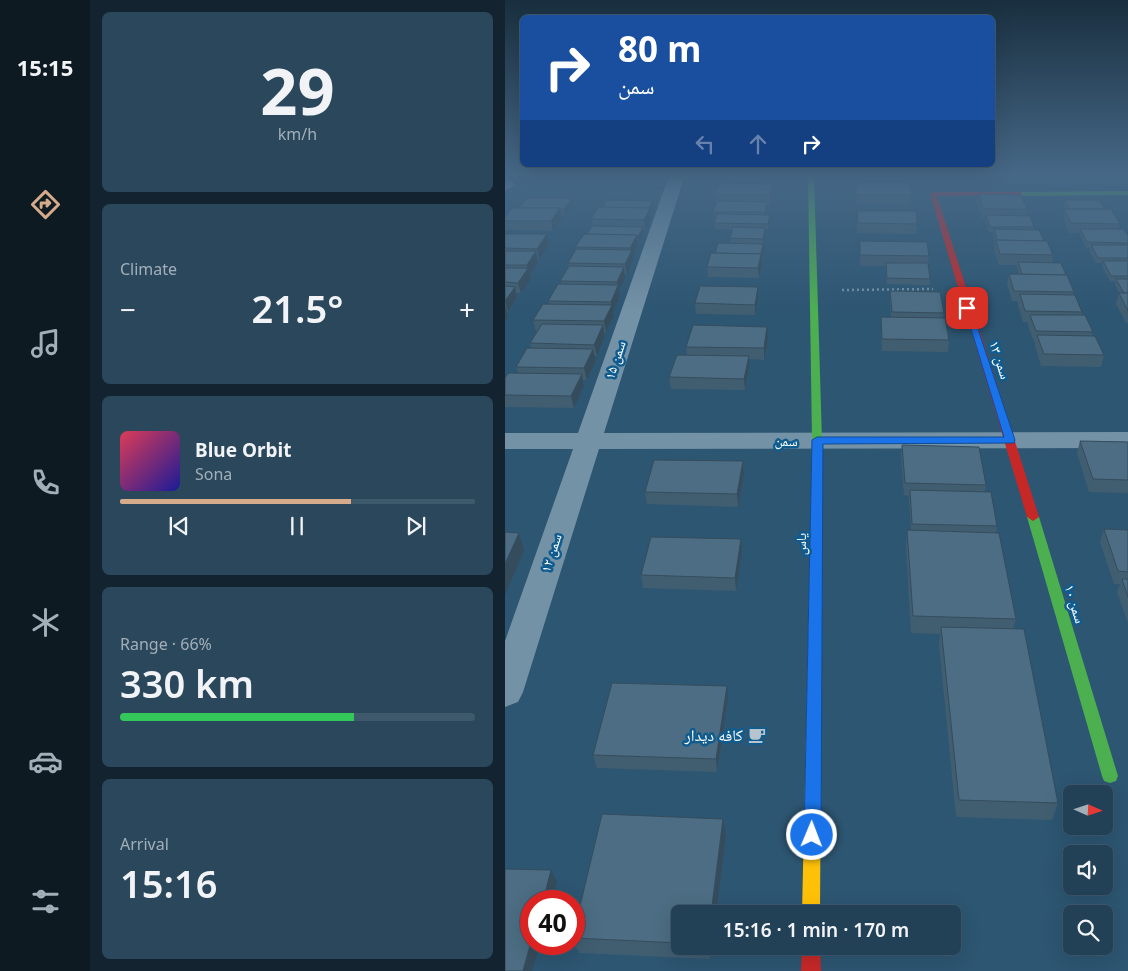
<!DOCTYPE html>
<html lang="en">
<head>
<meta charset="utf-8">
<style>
  :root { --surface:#224056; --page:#2a475c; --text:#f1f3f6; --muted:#a2afb9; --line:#3f596c; --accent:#d6ab8b }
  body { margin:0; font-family:"Noto Sans","Noto Naskh Arabic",sans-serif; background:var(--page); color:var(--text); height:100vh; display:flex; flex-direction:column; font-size:19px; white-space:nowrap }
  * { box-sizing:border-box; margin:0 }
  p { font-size:16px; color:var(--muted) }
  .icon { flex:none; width:28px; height:28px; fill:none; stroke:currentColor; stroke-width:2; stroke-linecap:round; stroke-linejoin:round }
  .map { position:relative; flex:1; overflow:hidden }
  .drawer { display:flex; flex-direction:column; gap:12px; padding:12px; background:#13232f; width:415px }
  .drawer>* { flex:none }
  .guide { position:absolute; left:15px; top:15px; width:475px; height:152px; border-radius:8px; box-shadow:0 5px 20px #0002,0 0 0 1px var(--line); background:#1a4fa0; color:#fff; overflow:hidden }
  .needle { width:32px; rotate:93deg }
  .controls { position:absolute; left:558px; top:785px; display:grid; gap:10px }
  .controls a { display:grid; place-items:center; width:50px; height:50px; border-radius:8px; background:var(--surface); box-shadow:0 5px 20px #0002,0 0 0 1px var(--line); font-size:25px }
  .speed { position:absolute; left:15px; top:890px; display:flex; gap:10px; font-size:25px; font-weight:700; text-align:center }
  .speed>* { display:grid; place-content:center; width:65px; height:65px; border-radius:50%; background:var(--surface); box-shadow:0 5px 20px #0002,0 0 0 1px var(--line); line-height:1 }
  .speed .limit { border:8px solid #d22; background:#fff; color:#111 }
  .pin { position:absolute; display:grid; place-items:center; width:42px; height:42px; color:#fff; margin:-21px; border-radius:10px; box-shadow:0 2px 8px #0006 }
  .me { position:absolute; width:55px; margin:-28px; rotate:1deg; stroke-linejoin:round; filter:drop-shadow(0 0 4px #0008) }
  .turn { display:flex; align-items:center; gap:18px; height:105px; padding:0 15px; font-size:22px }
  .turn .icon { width:65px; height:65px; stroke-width:2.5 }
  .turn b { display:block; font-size:35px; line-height:42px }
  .lanes { display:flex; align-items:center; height:48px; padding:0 15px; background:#0003; justify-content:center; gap:25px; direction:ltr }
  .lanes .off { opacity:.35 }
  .big { font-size:38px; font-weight:600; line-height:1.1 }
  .drawer .tile { flex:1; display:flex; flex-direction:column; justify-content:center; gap:8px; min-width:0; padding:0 18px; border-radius:8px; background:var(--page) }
  .drawer .dial { align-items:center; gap:0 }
  .dial b { font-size:65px; line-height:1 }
  .song { display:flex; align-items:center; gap:15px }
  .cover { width:60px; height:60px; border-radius:8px; background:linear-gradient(135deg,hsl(350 70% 55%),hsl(240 70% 35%)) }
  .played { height:5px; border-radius:2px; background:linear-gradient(90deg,var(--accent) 65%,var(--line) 65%) }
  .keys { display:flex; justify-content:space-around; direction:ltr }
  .heat { display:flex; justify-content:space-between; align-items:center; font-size:28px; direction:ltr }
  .charge { height:8px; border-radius:4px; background:linear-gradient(90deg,#34c759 66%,var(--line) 0) }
  .trip { position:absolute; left:166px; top:905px; width:290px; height:50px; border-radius:8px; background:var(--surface); box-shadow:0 5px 20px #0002,0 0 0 1px var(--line); font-weight:600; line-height:50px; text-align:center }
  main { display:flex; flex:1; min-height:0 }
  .tab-bar { display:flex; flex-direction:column; width:90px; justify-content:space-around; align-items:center; background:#0e1a22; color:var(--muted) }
  .tab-bar .icon { width:35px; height:35px }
  .tab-bar .active { color:var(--accent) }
  .tab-bar b { font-size:22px; color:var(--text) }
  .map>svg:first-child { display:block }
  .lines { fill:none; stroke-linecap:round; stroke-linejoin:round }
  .path { stroke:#7492a6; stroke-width:2.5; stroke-dasharray:2 3; stroke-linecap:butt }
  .street { fill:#7492a6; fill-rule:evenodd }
  .fast { fill:#4caf50; fill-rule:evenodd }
  .slow { fill:#ffc107; fill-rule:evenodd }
  .jam { fill:#c62828; fill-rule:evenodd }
  .wall { fill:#415e71 }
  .shaded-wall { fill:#354c5c }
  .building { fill:#4c6d83; stroke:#354c5c }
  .route { fill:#1a73e8; stroke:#114b97 }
  .labels { text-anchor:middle; stroke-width:5; stroke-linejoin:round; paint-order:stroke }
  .street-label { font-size:14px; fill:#fff; stroke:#105c8f }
  .near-poi-label { font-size:16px; fill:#fff; stroke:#105c8f; text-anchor:end }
</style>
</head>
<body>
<main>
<nav class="tab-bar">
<b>15:15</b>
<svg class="icon active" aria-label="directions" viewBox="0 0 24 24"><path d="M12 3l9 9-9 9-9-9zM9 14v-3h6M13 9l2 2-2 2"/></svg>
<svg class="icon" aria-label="music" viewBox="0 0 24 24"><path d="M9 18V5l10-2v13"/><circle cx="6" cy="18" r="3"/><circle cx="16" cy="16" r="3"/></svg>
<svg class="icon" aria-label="phone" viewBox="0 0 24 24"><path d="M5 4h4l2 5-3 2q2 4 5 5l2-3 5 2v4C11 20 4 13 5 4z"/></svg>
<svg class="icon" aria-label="climate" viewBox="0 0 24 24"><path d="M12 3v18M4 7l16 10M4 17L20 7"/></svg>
<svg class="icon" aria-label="car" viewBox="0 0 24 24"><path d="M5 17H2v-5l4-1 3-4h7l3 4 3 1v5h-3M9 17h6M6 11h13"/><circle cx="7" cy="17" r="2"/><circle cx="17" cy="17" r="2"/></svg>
<svg class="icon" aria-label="filters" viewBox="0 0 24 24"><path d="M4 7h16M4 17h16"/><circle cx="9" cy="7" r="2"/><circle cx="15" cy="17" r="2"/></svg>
</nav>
<section class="drawer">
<div class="tile dial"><b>29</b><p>km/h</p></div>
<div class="tile"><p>Climate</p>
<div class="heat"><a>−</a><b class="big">21.5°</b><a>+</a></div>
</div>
<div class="tile">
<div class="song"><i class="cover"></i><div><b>Blue Orbit</b><p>Sona</p></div></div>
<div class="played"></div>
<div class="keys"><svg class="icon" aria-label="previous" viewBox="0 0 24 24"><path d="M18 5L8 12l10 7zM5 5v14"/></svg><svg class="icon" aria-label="pause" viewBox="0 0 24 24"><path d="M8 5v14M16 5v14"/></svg><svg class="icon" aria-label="next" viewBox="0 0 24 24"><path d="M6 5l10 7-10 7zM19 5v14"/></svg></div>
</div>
<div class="tile"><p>Range · 66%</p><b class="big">330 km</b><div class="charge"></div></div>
<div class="tile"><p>Arrival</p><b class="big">15:16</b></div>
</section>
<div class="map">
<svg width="623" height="971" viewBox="0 0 623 971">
  <rect width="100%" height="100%" fill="#2d5672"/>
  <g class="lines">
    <path class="path" d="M337 290 428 289"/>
    <g class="street">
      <path d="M170 176 178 181 99 433 623 432V448L94 449 18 692 13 702 0 707V641L68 449H0V433H73L162 181Z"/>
      <path d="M0 180 7 181 9 184 6 188 0 190Z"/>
    </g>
    <g class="fast">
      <path d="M303 175H309L317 441V552L315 555H307L305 552 307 441Z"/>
      <path d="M623 191V195L515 196 512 194 515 192Z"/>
      <path d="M528 513 534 517 613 776 611 781 605 783 599 781 597 776 522 517Z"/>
    </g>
    <path class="slow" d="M311 548 315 549 317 552 315 914H297L305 552 307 549Z"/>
    <g class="jam">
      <path d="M515 192 518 194 517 195 432 196 534 517 528 521 522 517 425 194 428 192Z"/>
      <path d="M297 946H315L316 971H296Z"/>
    </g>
  </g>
  <g class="wall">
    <path d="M352 182 406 195 405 205 351 204Z"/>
    <path d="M268 193 265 205H262L261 215 265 220 264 229H260V233L258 244V249L256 260 257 264 254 278 203 277 202 267 210 253 226 244 225 238 228 229H210L209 223 212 217H209L208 212 211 202V195Z"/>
    <path d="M474 194 522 209 521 216 529 227V230L539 241 548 255 547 263 561 275 569 292V295L577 312V315L588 332 587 336 599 355 596 367 536 366 530 346V342H529L523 326V322H518L513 305V301H507L502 284 504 274H514L512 268V265H494L489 250 490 243 488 234V232H484L480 220 481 218H477L472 203Z"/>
    <path d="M67 198 68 203 60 215H56L57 218 48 231 0 230V217L14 208Z"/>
    <path d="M559 200 600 209 615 224 613 229 623 236V323H621L611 304 614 293 610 284 611 282 605 281 597 266 598 263H591L584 250 585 248H581L574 233H564L558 218 559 209H560L558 205Z"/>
    <path d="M148 201V206L145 212 146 218 140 230H139V232L134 242H133V245L128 256V260L122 274H120V278L114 291 115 296 108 311 109 316 101 332H100V336L92 356H90L91 360 82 380H78L79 386 69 408 0 407V378L13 373 11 367 26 348 25 343 32 331H31L28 320 44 304 43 301 56 284 55 281 64 267 63 263 71 250 70 247 88 226 86 219Z"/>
    <path d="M352 211 412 224 411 234 352 233Z"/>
    <path d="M0 234 44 244 34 259H33V262L25 275 26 279 16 293H11L12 297 3 312H2L3 316 0 321Z"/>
    <path d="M355 241 424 256 423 265 425 279V285L382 284 380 266H355Z"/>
    <path d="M385 291 439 313 438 318 444 340 443 352 377 351 376 328V317H386L385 302Z"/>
    <path d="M253 298 250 315 191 314 190 303Z"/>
    <path d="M263 338 259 360 244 359V368L240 390 166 389 164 377 182 355 181 347Z"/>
    <path d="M575 441 623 442V493L584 492 572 453Z"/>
    <path d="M397 445 481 485 480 492 492 526 491 533 511 619 508 629 553 803 547 820 451 817 434 644 435 634 406 633 401 547 402 530H406L404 503V496L399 495 396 457Z"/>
    <path d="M238 461 239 474 233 507 142 504 140 492Z"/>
    <path d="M599 529 623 530V623L612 592 615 584H609L595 542Z"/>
    <path d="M237 552 231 591 138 588 136 575Z"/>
    <path d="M223 699 212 772 92 768 88 755Z"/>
    <path d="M218 819 221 835 175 914V946H207L205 959 74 953 69 943V931Z"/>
  </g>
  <g class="shaded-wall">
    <path d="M267 184 268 193 265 205V195Z"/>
    <path d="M67 198 68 203 60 215 59 209Z"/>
    <path d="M148 201V206L145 212 146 218 140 230 139 220Z"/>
    <path d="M262 202V207L260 218V212Z"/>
    <path d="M55 208 57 218 48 231 46 221Z"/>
    <path d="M265 215V220L264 229 263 224Z"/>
    <path d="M138 227 139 232 134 242 133 237Z"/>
    <path d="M260 228V233L258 244V239Z"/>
    <path d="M42 234 44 244 34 259 32 249Z"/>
    <path d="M132 235 133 245 128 256V260L122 274 120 264 126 252 125 248Z"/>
    <path d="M258 244V249L256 260 257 264 254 278 253 268Z"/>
    <path d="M31 251 33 262 25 275 26 279 16 293 13 283 22 269V265Z"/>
    <path d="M119 267 120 278 114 291 115 296 108 311 109 316 101 332 99 321 106 306V302L113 287 112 282Z"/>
    <path d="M10 287 12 297 3 312 0 301Z"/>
    <path d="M253 287V298L250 315V305Z"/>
    <path d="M0 305 3 316 0 321Z"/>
    <path d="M98 325 100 336 92 356 89 345Z"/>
    <path d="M262 327 263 338 259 360V348Z"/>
    <path d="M88 349 91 360 82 380 79 368Z"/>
    <path d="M244 356V368L240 390 239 379Z"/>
    <path d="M77 374 79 386 69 408 66 396Z"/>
    <path d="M238 461 239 474 233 507 232 494Z"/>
    <path d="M14 533 19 550 0 595V564Z"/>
    <path d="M236 539 237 552 231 591 230 578Z"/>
    <path d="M222 686 223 699 212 772 211 759Z"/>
    <path d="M218 819 221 835 211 914H206Z"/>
    <path d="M46 870 52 882 46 901H38Z"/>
    <path d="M26 942V944H35L27 971H18Z"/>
    <path d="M203 946H207L205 959Z"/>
  </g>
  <g class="building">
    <path d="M352 182 404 183 406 195H352Z"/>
    <path d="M214 183 267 184 265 195H211Z"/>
    <path d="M474 194 516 195 522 209H478Z"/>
    <path d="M22 198H67L59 209H54L55 208H14Z"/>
    <path d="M102 200 148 201 144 208H97Z"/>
    <path d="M559 200H594L600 209H564Z"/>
    <path d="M212 201 262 202 260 212H208Z"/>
    <path d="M93 207 145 208 139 220 86 219Z"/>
    <path d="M7 208H55L46 221H0V217Z"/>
    <path d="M559 209H606L615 224 566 223Z"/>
    <path d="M352 211H411L412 224 353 223Z"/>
    <path d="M212 214 265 215 263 224 209 223Z"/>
    <path d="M481 215 525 216 529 227H485Z"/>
    <path d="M87 226 138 227 133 237H132V235L82 234Z"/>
    <path d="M228 227 260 228 258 239 225 238Z"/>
    <path d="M489 229 534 230 539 241 492 240Z"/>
    <path d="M575 229H619L623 236V243L582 242Z"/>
    <path d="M0 234H42L32 249 0 248Z"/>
    <path d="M79 234 132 235 125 248 70 247Z"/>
    <path d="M491 240 542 241 548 255 495 254Z"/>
    <path d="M355 241 422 242 424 256 355 255Z"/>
    <path d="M213 243 258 244 256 254 210 253Z"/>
    <path d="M586 245H623V258H593Z"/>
    <path d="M71 249 127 250 120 264 63 263Z"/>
    <path d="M0 251H31L22 265H0Z"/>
    <path d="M206 253 256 254 253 268 202 267Z"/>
    <path d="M598 261H623V276H606Z"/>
    <path d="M513 262 556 263 561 275 517 274Z"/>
    <path d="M381 263H423L425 279 382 278Z"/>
    <path d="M64 266 119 267 112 282 55 281Z"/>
    <path d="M0 268H23L13 283 0 282Z"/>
    <path d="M504 274 562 275 569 292 509 291Z"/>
    <path d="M611 279H623V293H619Z"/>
    <path d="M53 284 113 285 106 302 43 301Z"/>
    <path d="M0 286 10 287 0 301Z"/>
    <path d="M195 286 253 287 250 305 190 303Z"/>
    <path d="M385 291 435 292 439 313 387 312Z"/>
    <path d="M614 293H623V311Z"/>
    <path d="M515 294 570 295 577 312 520 311Z"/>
    <path d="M38 304 107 305 99 321 28 320Z"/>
    <path d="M525 315H580L588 332 531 331Z"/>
    <path d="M376 317 440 318 444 340 377 339Z"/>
    <path d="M37 324 98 325 89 345 25 343Z"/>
    <path d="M188 325 262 327 259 348 181 347Z"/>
    <path d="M532 335 590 336 599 355 539 354Z"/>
    <path d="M22 348 88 349 79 368 11 367Z"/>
    <path d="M172 355 244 356 239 379 164 377Z"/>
    <path d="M3 373 77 374 66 396 0 395V378Z"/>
    <path d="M575 441 623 442V480L588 479Z"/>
    <path d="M397 445 474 447 481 485 400 483Z"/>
    <path d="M149 460 238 461 232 494 140 492Z"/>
    <path d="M405 490 486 492 492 526 407 524Z"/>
    <path d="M599 529 623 530V572L613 571Z"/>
    <path d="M402 530 494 533 511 619 408 616Z"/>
    <path d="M0 532 14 533 0 564Z"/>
    <path d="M146 537 236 539 230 578 136 575Z"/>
    <path d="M617 579H623V597Z"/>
    <path d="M436 627 519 629 553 803 454 800Z"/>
    <path d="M107 683 222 686 211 759 88 755Z"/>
    <path d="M97 814 218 819 206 914H175V943L69 938V931Z"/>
    <path d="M0 869 46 870 38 901H26V942L18 971H0Z"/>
  </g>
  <linearGradient id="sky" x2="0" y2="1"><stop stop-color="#192f3f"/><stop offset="0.56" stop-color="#466887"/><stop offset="1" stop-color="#466887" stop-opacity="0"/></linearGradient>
  <rect width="623" height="311" fill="url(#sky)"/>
  <path class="route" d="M459 306 466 308 510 440 509 443 318 444 316 835 313 841 307 843 301 841 299 835 307 440 312 437H499Z"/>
  <defs>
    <g id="cafe-bare" transform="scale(1.35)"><path d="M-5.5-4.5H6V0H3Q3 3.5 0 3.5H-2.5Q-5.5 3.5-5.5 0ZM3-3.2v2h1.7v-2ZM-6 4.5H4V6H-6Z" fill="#b6c4ce" stroke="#105c8f" stroke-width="2.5" paint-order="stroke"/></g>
  </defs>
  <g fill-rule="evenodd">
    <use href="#cafe-bare" x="252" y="735"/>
  </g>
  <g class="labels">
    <g class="street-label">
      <text transform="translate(110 360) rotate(-72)" y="5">سمن ۱۵</text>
      <text transform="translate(495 360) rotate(72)" y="5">سمن ۱۳</text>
      <text x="281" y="446">سمن</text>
      <text transform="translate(296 544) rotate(-89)" y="5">یاس</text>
      <text transform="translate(46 553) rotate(-72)" y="5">سمن ۱۲</text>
      <text transform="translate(570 604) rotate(73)" y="5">سمن ۱۰</text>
    </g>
    <g class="near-poi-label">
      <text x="238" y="741">کافه دیدار</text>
    </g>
  </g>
</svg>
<div class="controls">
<a><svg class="needle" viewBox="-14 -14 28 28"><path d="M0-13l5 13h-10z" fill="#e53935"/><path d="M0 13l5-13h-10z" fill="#a2afb9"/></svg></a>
<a><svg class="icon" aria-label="sound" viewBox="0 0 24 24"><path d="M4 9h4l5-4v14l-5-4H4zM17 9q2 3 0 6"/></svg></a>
<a><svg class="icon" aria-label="search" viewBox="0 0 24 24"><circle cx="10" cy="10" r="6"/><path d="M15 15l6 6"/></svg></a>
</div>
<div class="speed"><div class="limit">40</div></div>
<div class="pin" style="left:462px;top:308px;background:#d93025"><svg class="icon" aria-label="arrive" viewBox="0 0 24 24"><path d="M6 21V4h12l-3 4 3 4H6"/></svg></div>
<svg class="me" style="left:307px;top:835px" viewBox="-20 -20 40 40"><circle r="17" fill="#1a73e8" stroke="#fff" stroke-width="3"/><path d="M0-11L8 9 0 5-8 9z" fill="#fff"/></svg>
<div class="trip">15:16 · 1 min · 170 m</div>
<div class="guide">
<div class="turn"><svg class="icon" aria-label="right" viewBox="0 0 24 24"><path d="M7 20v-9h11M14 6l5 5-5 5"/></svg><div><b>80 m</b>سمن</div></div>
<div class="lanes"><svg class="icon off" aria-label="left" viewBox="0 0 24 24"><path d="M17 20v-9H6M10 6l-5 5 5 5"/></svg><svg class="icon off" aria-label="ahead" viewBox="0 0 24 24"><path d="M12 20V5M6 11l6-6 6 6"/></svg><svg class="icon" aria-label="right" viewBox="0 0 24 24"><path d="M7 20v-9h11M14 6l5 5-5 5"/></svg></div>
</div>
</div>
</main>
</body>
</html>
